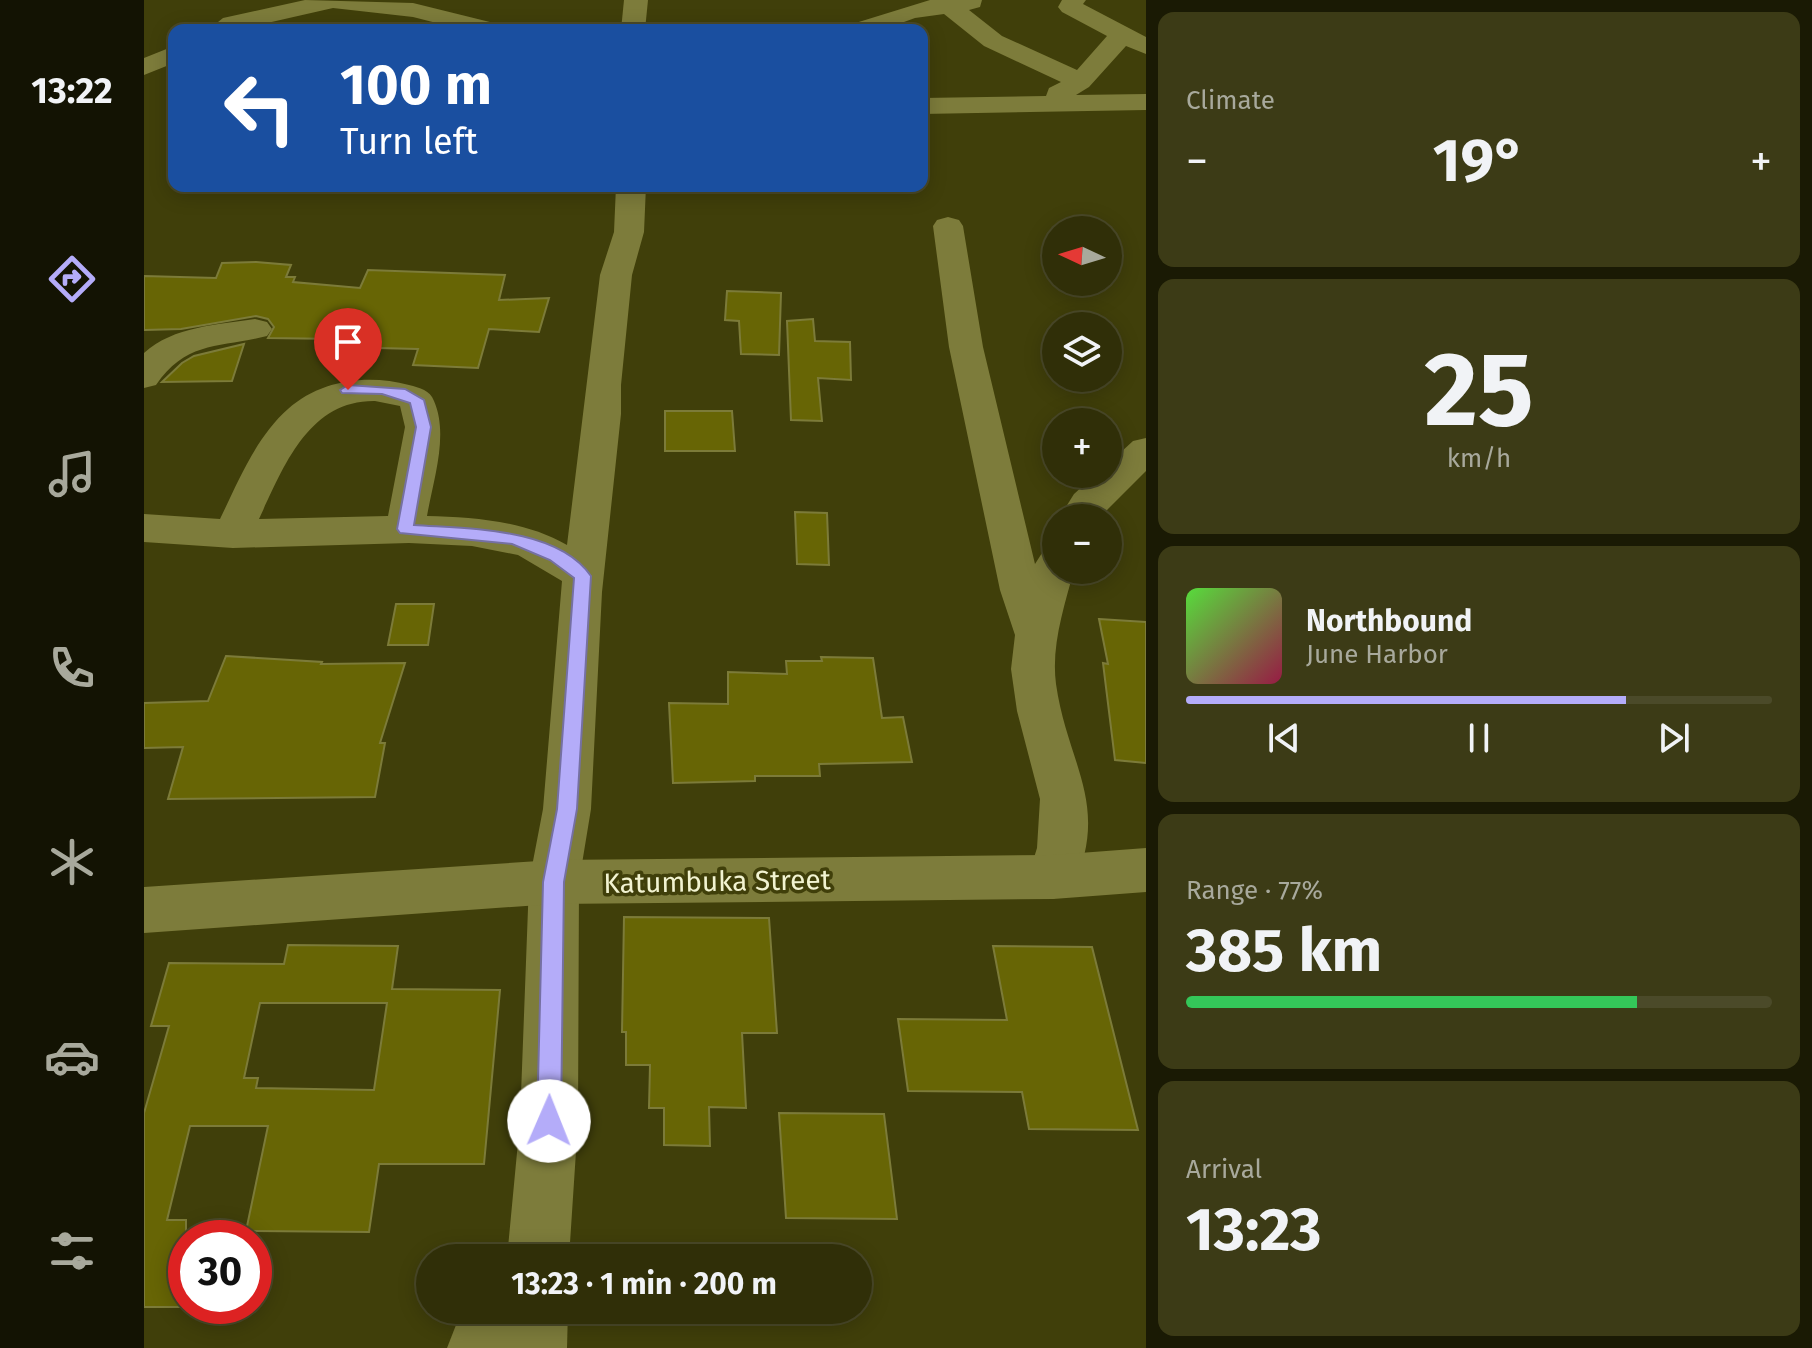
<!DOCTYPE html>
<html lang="en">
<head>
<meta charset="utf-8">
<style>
  :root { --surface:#302f08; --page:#3c3b16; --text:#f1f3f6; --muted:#a8a99c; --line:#4b4a29; --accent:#b4acf9 }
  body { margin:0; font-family:"Fira Sans",sans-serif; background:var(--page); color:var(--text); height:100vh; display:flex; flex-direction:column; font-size:30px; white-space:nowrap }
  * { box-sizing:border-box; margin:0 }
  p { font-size:26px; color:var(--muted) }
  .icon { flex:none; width:44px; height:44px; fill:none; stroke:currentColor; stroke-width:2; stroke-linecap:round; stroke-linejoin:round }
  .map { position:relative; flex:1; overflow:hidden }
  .details { display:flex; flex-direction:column; gap:12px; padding:12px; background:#1a1a04; width:666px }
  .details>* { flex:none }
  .hud { position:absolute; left:24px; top:24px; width:760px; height:168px; border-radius:16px; box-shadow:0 4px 20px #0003,0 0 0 2px var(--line); background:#1a4fa0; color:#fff; overflow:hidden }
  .needle { width:52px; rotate:274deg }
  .buttons { position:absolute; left:898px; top:216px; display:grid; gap:16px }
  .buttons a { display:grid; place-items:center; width:80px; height:80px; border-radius:50%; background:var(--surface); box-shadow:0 4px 20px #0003,0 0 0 2px var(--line); font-size:40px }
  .speed { position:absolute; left:24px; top:1220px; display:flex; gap:16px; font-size:40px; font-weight:700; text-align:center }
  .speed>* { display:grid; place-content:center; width:104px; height:104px; border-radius:50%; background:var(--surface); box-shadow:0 4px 20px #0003,0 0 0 2px var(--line); line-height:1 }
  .speed .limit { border:12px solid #d22; background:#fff; color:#111 }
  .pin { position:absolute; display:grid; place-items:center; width:68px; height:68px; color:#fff; margin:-82px -34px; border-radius:50% 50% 50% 0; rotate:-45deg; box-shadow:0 0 8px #0007 }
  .pin .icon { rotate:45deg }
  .me { position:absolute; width:88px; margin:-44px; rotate:1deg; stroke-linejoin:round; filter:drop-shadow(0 0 6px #0008) }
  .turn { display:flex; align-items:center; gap:28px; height:168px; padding:0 40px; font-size:36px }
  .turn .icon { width:104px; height:104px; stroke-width:2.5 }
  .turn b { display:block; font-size:56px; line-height:68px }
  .big { font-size:60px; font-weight:700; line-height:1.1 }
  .details .card { flex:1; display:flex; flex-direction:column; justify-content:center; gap:12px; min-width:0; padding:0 28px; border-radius:16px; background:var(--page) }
  .details .dial { align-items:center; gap:0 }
  .dial b { font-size:104px; line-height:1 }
  .song { display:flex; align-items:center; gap:24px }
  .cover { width:96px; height:96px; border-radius:12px; background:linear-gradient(135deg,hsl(110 70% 55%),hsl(340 70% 35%)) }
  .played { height:8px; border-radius:4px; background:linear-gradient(90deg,var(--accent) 75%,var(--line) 75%) }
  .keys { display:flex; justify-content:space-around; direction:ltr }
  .heat { display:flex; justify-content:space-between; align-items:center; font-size:44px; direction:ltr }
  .charge { height:12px; border-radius:6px; background:linear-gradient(90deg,#34c759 77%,var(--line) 0) }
  .trip { position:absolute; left:272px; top:1244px; width:456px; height:80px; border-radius:40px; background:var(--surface); box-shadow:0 4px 20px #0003,0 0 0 2px var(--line); font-weight:700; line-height:80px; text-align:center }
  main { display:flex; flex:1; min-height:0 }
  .tabs { display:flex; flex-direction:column; width:144px; justify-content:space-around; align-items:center; background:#131303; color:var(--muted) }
  .tabs .icon { width:56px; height:56px }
  .tabs .current { color:var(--accent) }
  .tabs b { font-size:36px; color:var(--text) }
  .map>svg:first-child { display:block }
  .building { fill:#676505; stroke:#7c7b39; stroke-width:2; fill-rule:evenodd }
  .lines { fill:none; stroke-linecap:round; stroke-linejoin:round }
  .street { fill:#7d7c3b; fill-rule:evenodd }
  .secondary { fill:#7d7c3b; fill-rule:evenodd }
  .route { fill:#b4acf9; stroke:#7570a2; stroke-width:2 }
  .labels { text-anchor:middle; stroke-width:7; stroke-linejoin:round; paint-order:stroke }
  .street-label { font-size:28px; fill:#f2f3d1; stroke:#403f0a }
</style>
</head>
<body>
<main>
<nav class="tabs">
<b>13:22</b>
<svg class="icon current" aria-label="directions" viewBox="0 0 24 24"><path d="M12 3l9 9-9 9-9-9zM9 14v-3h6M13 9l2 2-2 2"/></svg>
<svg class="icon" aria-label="music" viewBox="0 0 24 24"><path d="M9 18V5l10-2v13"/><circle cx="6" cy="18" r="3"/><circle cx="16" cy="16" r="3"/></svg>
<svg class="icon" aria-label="phone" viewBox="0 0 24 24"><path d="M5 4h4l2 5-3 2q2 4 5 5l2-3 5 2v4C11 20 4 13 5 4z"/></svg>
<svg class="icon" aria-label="climate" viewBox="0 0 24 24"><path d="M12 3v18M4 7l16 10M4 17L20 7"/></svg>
<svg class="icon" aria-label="car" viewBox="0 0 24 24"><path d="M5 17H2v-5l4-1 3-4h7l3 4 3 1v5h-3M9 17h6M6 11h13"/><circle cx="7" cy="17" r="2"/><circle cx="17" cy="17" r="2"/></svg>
<svg class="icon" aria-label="filters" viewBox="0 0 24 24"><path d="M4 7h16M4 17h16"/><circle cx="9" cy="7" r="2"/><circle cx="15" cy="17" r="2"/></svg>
</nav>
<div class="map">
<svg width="1002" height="1348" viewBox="0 0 1002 1348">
  <rect width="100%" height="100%" fill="#403f0a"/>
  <g class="building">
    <path d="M112 262 147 265 142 277H151L149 282 216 288 224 270 361 275 355 300 405 298 395 332 345 329 334 368 269 365 274 349 192 347 195 339 124 338 130 327 124 319 112 316 37 329 0 330V276L72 278 78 263Z"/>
    <path d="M583 291 637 293 635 355 597 354 595 321 581 320Z"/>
    <path d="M669 319 671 341 706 342 707 380 674 378 678 421 647 420 643 321Z"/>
    <path d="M100 344 88 381 18 382 38 363 50 356Z"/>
    <path d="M521 411H588L591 451H521Z"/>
    <path d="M651 512 683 513 685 565 653 564Z"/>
    <path d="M252 604H290L284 645H244Z"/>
    <path d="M955 619 1002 622V763L971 760 959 663 964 664Z"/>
    <path d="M82 656 178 662 177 664 261 663 236 743H241L231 797 24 799 39 747 0 748V703L64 701Z"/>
    <path d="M677 657 729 658 738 718 759 717 768 762 675 764 676 776H611V781L529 783 525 703 584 704V672L643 674 642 661H678Z"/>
    <path d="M480 917 625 918 633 1033H598L602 1108 565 1107 566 1146 520 1145V1108H505L506 1065H482V1032H478Z"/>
    <path d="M144 945 254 946 248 989 356 990 340 1164H235L225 1232 102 1231 124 1126H46L23 1220H42V1307H0V1113L25 1026H7L25 963 140 964ZM116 1003H243L230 1090 112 1088 114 1078H100Z"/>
    <path d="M849 946 948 947 994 1130 885 1129 878 1092 764 1091 754 1019 863 1020Z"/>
    <path d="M635 1113 740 1114 753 1219 642 1218Z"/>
  </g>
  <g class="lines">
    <g class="street">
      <path d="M161 0 269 3 358 25 361 30H320L269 17 189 8 93 30H64L79 18Z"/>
      <path d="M480 0H504L501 30H477Z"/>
      <path d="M786 0H838L836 7 825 10 858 36 933 70 963 36 918 12 914 7 918 0H942L939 4 1002 37V54L982 46 945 87 932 95 1002 94V110L778 114V98L902 96 905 88 917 82 840 46 800 14 771 18 738 30H702L705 25Z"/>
      <path d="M30 46V63L0 75V58Z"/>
      <path d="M472 186H502L500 232 488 275 477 385V414L458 592 447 809 435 882 434 1121 425 1258H363L376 1121 385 882 399 809 418 581 374 555 328 546 265 543 89 548 0 542V514L76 519C94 482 112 437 144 409 177 380 223 374 265 385 276 388 286 390 290 401 305 435 289 481 283 516 330 517 381 521 423 545L456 275 470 232ZM231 401 256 406 261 427 244 516 115 519C139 468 164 400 231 401Z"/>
      <path d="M804 217 815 220 819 226 839 347 891 564 898 553 912 549V570H930C920 607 907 646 912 684 924 767 968 805 927 892L909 899 891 892 884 877 893 848 896 799 873 711 867 669 871 635 856 590 805 347 789 226 793 220Z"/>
      <path d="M111 319 123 322 128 329 123 336C77 348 43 340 12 385L0 388V353C30 326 73 325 111 319Z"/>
      <path d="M1002 438V471L955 518H915L930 494 952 474H964V464L989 441Z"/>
      <path d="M326 1310H424L423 1348H303L312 1325Z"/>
    </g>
    <path class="secondary" d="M1002 848V892L909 899 410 904 0 933V887L410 860 909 855Z"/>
  </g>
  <path class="route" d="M204 385 261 389 280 400 287 427 270 525C324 529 413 527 447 576L433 809 420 882 417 1121 414 1129 405 1133 397 1129 393 1121 399 882 413 809 430 578 406 560 368 544 256 533 253 529 272 427 266 403 238 394 198 393 196 390Z"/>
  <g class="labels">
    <g class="street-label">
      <text transform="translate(573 881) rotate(-1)" y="10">Katumbuka Street</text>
    </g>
  </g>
</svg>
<div class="buttons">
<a><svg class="needle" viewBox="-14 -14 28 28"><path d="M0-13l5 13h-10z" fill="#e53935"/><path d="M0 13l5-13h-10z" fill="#a8a99c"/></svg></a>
<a><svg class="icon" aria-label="layers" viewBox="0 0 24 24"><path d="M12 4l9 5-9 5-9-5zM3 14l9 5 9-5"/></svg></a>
<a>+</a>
<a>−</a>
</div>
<div class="speed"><div class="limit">30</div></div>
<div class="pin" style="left:204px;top:390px;background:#d93025"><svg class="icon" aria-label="arrive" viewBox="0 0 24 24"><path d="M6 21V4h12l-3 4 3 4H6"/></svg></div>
<svg class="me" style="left:405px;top:1121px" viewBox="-20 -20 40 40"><circle r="19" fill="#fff"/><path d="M0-13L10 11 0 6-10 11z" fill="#b4acf9"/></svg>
<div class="trip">13:23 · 1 min · 200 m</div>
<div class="hud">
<div class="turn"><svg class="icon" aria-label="left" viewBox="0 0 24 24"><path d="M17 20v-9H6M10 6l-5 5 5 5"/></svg><div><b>100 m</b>Turn left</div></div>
</div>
</div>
<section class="details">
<div class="card"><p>Climate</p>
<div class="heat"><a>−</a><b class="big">19°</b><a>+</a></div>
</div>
<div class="card dial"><b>25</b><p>km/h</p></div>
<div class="card">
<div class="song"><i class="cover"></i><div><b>Northbound</b><p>June Harbor</p></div></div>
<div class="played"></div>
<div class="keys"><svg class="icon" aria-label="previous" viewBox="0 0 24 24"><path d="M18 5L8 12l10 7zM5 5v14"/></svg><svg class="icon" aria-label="pause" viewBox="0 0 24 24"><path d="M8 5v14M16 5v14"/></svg><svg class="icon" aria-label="next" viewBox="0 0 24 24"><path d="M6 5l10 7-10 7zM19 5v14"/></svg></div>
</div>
<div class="card"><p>Range · 77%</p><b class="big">385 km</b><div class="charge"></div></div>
<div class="card"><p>Arrival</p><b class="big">13:23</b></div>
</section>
</main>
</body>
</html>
